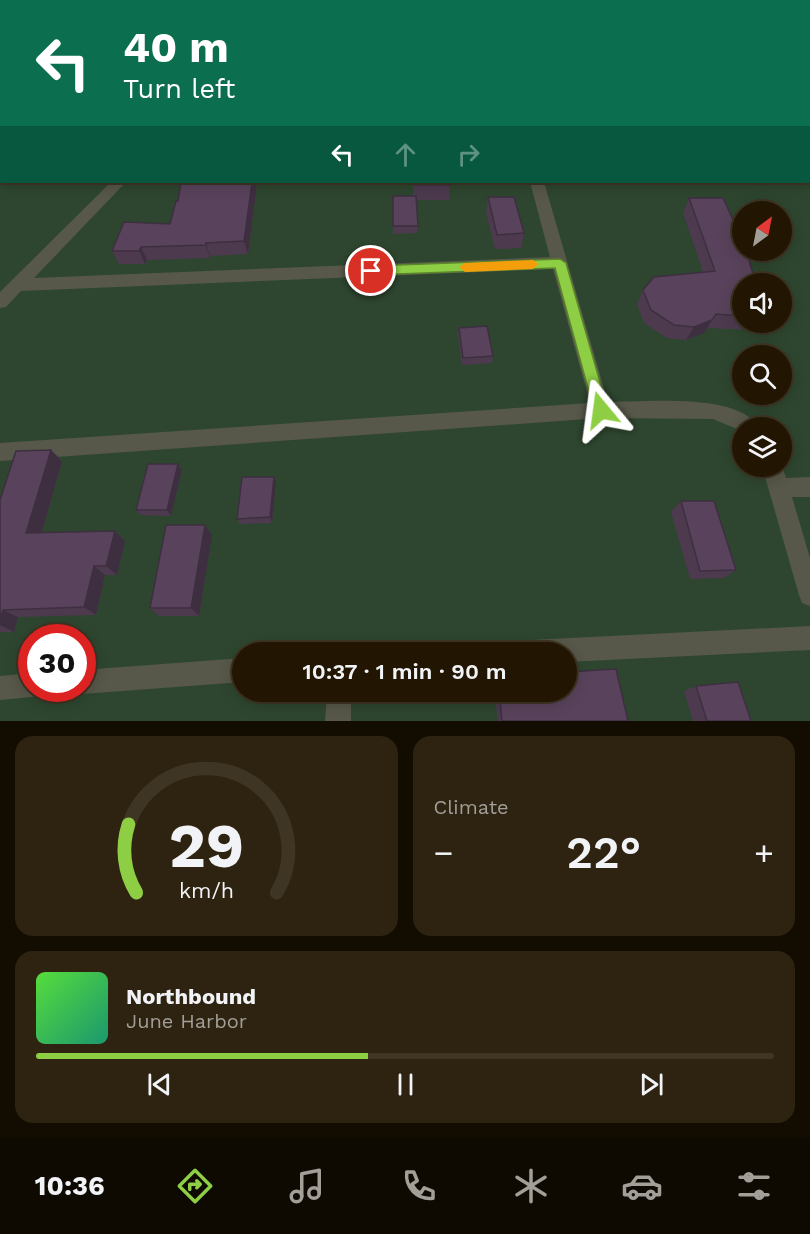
<!DOCTYPE html>
<html lang="en">
<head>
<meta charset="utf-8">
<style>
  :root { --surface:#221602; --page:#2e2311; --text:#f1f3f6; --muted:#a29f99; --line:#3f3524; --accent:#8dce44 }
  body { margin:0; font-family:"Work Sans",sans-serif; background:var(--page); color:var(--text); height:100vh; display:flex; flex-direction:column; font-size:22px; white-space:nowrap }
  * { box-sizing:border-box; margin:0 }
  p { font-size:20px; color:var(--muted) }
  .icon { flex:none; width:33px; height:33px; fill:none; stroke:currentColor; stroke-width:2; stroke-linecap:round; stroke-linejoin:round }
  .map { position:relative; height:721px; overflow:hidden }
  .sheet { display:flex; flex-direction:column; gap:15px; padding:15px; background:#130c01; flex:1 }
  .sheet>* { flex:none }
  .top-card { position:absolute; left:0px; top:0px; width:810px; height:183px; box-shadow:0 3px 15px #0003,0 0 0 2px var(--line); background:#0b6e4f; color:#fff; overflow:hidden }
  .needle { width:39px; rotate:32deg }
  .tools { position:absolute; left:732px; top:201px; display:grid; gap:12px }
  .tools a { display:grid; place-items:center; width:60px; height:60px; border-radius:50%; background:var(--surface); box-shadow:0 3px 15px #0003,0 0 0 2px var(--line); font-size:30px }
  .speed { position:absolute; left:18px; top:624px; display:flex; gap:12px; font-size:30px; font-weight:700; text-align:center }
  .speed>* { display:grid; place-content:center; width:78px; height:78px; border-radius:50%; background:var(--surface); box-shadow:0 3px 15px #0003,0 0 0 2px var(--line); line-height:1 }
  .speed .limit { border:9px solid #d22; background:#fff; color:#111 }
  .pin { position:absolute; display:grid; place-items:center; width:51px; height:51px; color:#fff; margin:-26px; border:3px solid #fff; border-radius:50%; box-shadow:0 2px 6px #0007 }
  .me { position:absolute; width:66px; margin:-33px; rotate:344deg; stroke-linejoin:round; filter:drop-shadow(0 0 4px #0008) }
  .turn { display:flex; align-items:center; gap:21px; height:126px; padding:0 24px; font-size:27px }
  .turn .icon { width:78px; height:78px; stroke-width:2.5 }
  .turn b { display:block; font-size:42px; line-height:51px }
  .lanes { display:flex; align-items:center; height:57px; padding:0 24px; background:#0003; justify-content:center; gap:30px; direction:ltr }
  .lanes .off { opacity:.35 }
  .big { font-size:45px; font-weight:600; line-height:1.1 }
  .sheet .widget { flex:1; display:flex; flex-direction:column; justify-content:center; gap:9px; min-width:0; padding:0 21px; border-radius:18px; background:var(--page) }
  .sheet .dial { align-items:center; gap:0 }
  .dial svg { height:156px; overflow:visible; fill:none; stroke:var(--line); stroke-width:7; stroke-linecap:round; text-anchor:middle }
  .dial text { fill:var(--text); stroke:none }
  .song { display:flex; align-items:center; gap:18px }
  .cover { width:72px; height:72px; border-radius:9px; background:linear-gradient(135deg,hsl(110 70% 55%),hsl(160 70% 35%)) }
  .played { height:6px; border-radius:3px; background:linear-gradient(90deg,var(--accent) 45%,var(--line) 45%) }
  .keys { display:flex; justify-content:space-around; direction:ltr }
  .heat { display:flex; justify-content:space-between; align-items:center; font-size:33px; direction:ltr }
  .sheet .tiles { flex:1; display:grid; gap:15px; grid-template-columns:1fr 1fr }
  .widget:last-child { grid-column:span 2 }
  .trip { position:absolute; left:232px; top:642px; width:345px; height:60px; border-radius:30px; background:var(--surface); box-shadow:0 3px 15px #0003,0 0 0 2px var(--line); font-weight:600; line-height:60px; text-align:center }
  .tabs { display:flex; height:96px; justify-content:space-around; align-items:center; background:#0e0901; color:var(--muted) }
  .tabs .icon { width:42px; height:42px }
  .tabs .selected { color:var(--accent) }
  .tabs b { font-size:27px; color:var(--text) }
  .map>svg:first-child { display:block }
  .green { fill:#2e462f; fill-rule:evenodd }
  .lines { fill:none; stroke-linecap:round; stroke-linejoin:round }
  .street { fill:#575849; fill-rule:evenodd }
  .wall { fill:#4d3a4f }
  .shaded-wall { fill:#3e2f40 }
  .building { fill:#59435c; stroke:#3e2f40; stroke-width:1.5 }
  .route { fill:#8dce44; stroke:#5c862c; stroke-width:1.5 }
  .slow { fill:#f59e0b }
</style>
</head>
<body>
<div class="map">
<svg width="810" height="721" viewBox="0 0 810 721">
  <rect width="100%" height="100%" fill="#2e1e02"/>
  <path class="green" d="M0 0H810V721H0ZM2 2H808V182H2ZM742 212H782V250H742ZM742 284H782V322H742ZM742 356H782V394H742ZM742 428H782V466H742ZM32 638H82V688H32ZM243 652H567V692H243Z"/>
  <g class="lines">
    <g class="street">
      <path d="M111 182H126L34 278 550 257 530 182H544L608 402C642 402 742 392 758 428H742V434L737 429 713 419 601 418 0 461V443L590 403 553 269 21 291 6 307 0 308V292Z"/>
      <path d="M782 465 786 478 810 477V497H792L810 558V606L802 603 799 595 762 466Z"/>
      <path d="M810 626V650L567 662V652H519L523 644 531 640Z"/>
      <path d="M243 658V682L82 694 73 688H82V670Z"/>
      <path d="M32 673V688H43L41 694 32 697 0 700V676Z"/>
      <path d="M327 692H351V721H325Z"/>
    </g>
  </g>
  <g class="wall">
    <path d="M735 0H803L804 2H735Z"/>
    <path d="M808 8 810 10V83H808Z"/>
    <path d="M257 182 248 254 210 256V258L147 260 145 264H119L112 251 170 224 178 201Z"/>
    <path d="M413 182H450L449 200H417L418 233 393 234V196H413Z"/>
    <path d="M488 197 524 233 521 248 495 249 486 213Z"/>
    <path d="M689 198 742 284V322H762L757 330 707 328 704 333 686 340 667 338 644 323 637 304 643 290 703 272 683 213Z"/>
    <path d="M459 328 493 356 492 363 462 365 458 335Z"/>
    <path d="M51 450 62 461 42 532 115 531 125 541 117 575H105L96 615 18 617 14 632H0V500Z"/>
    <path d="M178 464 182 470 171 516 141 515 136 510Z"/>
    <path d="M276 483 272 523 240 524 237 519Z"/>
    <path d="M681 501 736 570 724 578 690 579 671 512Z"/>
    <path d="M205 525 212 535 199 616H159L150 608Z"/>
    <path d="M696 686 751 721H693L684 691Z"/>
    <path d="M494 692H567L628 721H498Z"/>
  </g>
  <g class="shaded-wall">
    <path d="M373 0H391L390 2H372Z"/>
    <path d="M252 182H257L248 254 244 241Z"/>
    <path d="M206 243 210 256V258L206 245Z"/>
    <path d="M141 247 147 260 145 264 139 251Z"/>
    <path d="M716 314 704 333 686 340 694 327Z"/>
    <path d="M51 450 62 461 39 542 26 533Z"/>
    <path d="M178 464 182 470 171 516 167 510Z"/>
    <path d="M274 477 276 483 272 523 270 517Z"/>
    <path d="M205 525 212 535 199 616 191 608Z"/>
    <path d="M115 531 125 541 117 575 106 566Z"/>
    <path d="M94 566 105 575 96 615 84 607Z"/>
    <path d="M3 610 18 617 14 632 0 625V619Z"/>
  </g>
  <g class="building">
    <path d="M287 0H373L372 2H285Z"/>
    <rect x="467" y="0" width="54" height="2"/>
    <path d="M753 0H803L804 2H754Z"/>
    <path d="M808 8 810 10V63H808Z"/>
    <path d="M181 182H252L244 241 206 243V245L141 247 139 251H112L124 222 170 224 176 201H178Z"/>
    <rect x="414" y="182" width="36" height="3"/>
    <path d="M393 196H416L418 226H393Z"/>
    <path d="M488 197H514L524 233 497 235Z"/>
    <path d="M689 198H723L742 239V250H746L756 284H742V316L716 314 712 320 694 327 674 325 651 310 643 290 654 277 715 271Z"/>
    <path d="M487 326 493 356 463 358 459 328Z"/>
    <path d="M51 450 26 533 115 531 106 566H94L84 607 3 610 0 619V500L16 451Z"/>
    <path d="M148 464H178L167 510H136Z"/>
    <path d="M242 477H274L270 517 237 519Z"/>
    <path d="M681 501H714L736 570 700 571Z"/>
    <path d="M166 525H205L191 608H150Z"/>
    <path d="M616 669 628 721H502L499 692H567V672Z"/>
    <path d="M738 682 751 721H707L696 686Z"/>
  </g>
  <path class="route" d="M560 259 566 263 608 410 601 416 594 410 555 268 371 275 365 271 371 266Z"/>
  <path class="slow" d="M533 260 539 264 533 269 465 272 459 267 465 263Z"/>
</svg>
<div class="tools">
<a><svg class="needle" viewBox="-14 -14 28 28"><path d="M0-13l5 13h-10z" fill="#e53935"/><path d="M0 13l5-13h-10z" fill="#a29f99"/></svg></a>
<a><svg class="icon" aria-label="sound" viewBox="0 0 24 24"><path d="M4 9h4l5-4v14l-5-4H4zM17 9q2 3 0 6"/></svg></a>
<a><svg class="icon" aria-label="search" viewBox="0 0 24 24"><circle cx="10" cy="10" r="6"/><path d="M15 15l6 6"/></svg></a>
<a><svg class="icon" aria-label="layers" viewBox="0 0 24 24"><path d="M12 4l9 5-9 5-9-5zM3 14l9 5 9-5"/></svg></a>
</div>
<div class="speed"><div class="limit">30</div></div>
<div class="pin" style="left:371px;top:271px;background:#d93025"><svg class="icon" aria-label="arrive" viewBox="0 0 24 24"><path d="M6 21V4h12l-3 4 3 4H6"/></svg></div>
<svg class="me" style="left:601px;top:410px" viewBox="-20 -20 40 40"><path d="M0-17L14 15 0 8-14 15z" fill="#8dce44" stroke="#fff" stroke-width="4"/></svg>
<div class="trip">10:37 · 1 min · 90 m</div>
<div class="top-card">
<div class="turn"><svg class="icon" aria-label="left" viewBox="0 0 24 24"><path d="M17 20v-9H6M10 6l-5 5 5 5"/></svg><div><b>40 m</b>Turn left</div></div>
<div class="lanes"><svg class="icon" aria-label="left" viewBox="0 0 24 24"><path d="M17 20v-9H6M10 6l-5 5 5 5"/></svg><svg class="icon off" aria-label="ahead" viewBox="0 0 24 24"><path d="M12 20V5M6 11l6-6 6 6"/></svg><svg class="icon off" aria-label="right" viewBox="0 0 24 24"><path d="M7 20v-9h11M14 6l5 5-5 5"/></svg></div>
</div>
</div>
<section class="sheet">
<div class="tiles">
<div class="widget dial"><svg viewBox="0 0 100 80">
<path d="M14 69A42 42 0 1 1 86 69"/>
<path d="M14 69A42 42 0 0 1 10 34" stroke="#8dce44"/>
<text x="50" y="56" font-size="32" font-weight="700">29</text>
<text x="50" y="72" font-size="11">km/h</text>
</svg></div>
<div class="widget"><p>Climate</p>
<div class="heat"><a>−</a><b class="big">22°</b><a>+</a></div>
</div>
<div class="widget">
<div class="song"><i class="cover"></i><div><b>Northbound</b><p>June Harbor</p></div></div>
<div class="played"></div>
<div class="keys"><svg class="icon" aria-label="previous" viewBox="0 0 24 24"><path d="M18 5L8 12l10 7zM5 5v14"/></svg><svg class="icon" aria-label="pause" viewBox="0 0 24 24"><path d="M8 5v14M16 5v14"/></svg><svg class="icon" aria-label="next" viewBox="0 0 24 24"><path d="M6 5l10 7-10 7zM19 5v14"/></svg></div>
</div>
</div>
</section>
<nav class="tabs">
<b>10:36</b>
<svg class="icon selected" aria-label="directions" viewBox="0 0 24 24"><path d="M12 3l9 9-9 9-9-9zM9 14v-3h6M13 9l2 2-2 2"/></svg>
<svg class="icon" aria-label="music" viewBox="0 0 24 24"><path d="M9 18V5l10-2v13"/><circle cx="6" cy="18" r="3"/><circle cx="16" cy="16" r="3"/></svg>
<svg class="icon" aria-label="phone" viewBox="0 0 24 24"><path d="M5 4h4l2 5-3 2q2 4 5 5l2-3 5 2v4C11 20 4 13 5 4z"/></svg>
<svg class="icon" aria-label="climate" viewBox="0 0 24 24"><path d="M12 3v18M4 7l16 10M4 17L20 7"/></svg>
<svg class="icon" aria-label="car" viewBox="0 0 24 24"><path d="M5 17H2v-5l4-1 3-4h7l3 4 3 1v5h-3M9 17h6M6 11h13"/><circle cx="7" cy="17" r="2"/><circle cx="17" cy="17" r="2"/></svg>
<svg class="icon" aria-label="filters" viewBox="0 0 24 24"><path d="M4 7h16M4 17h16"/><circle cx="9" cy="7" r="2"/><circle cx="15" cy="17" r="2"/></svg>
</nav>
</body>
</html>
